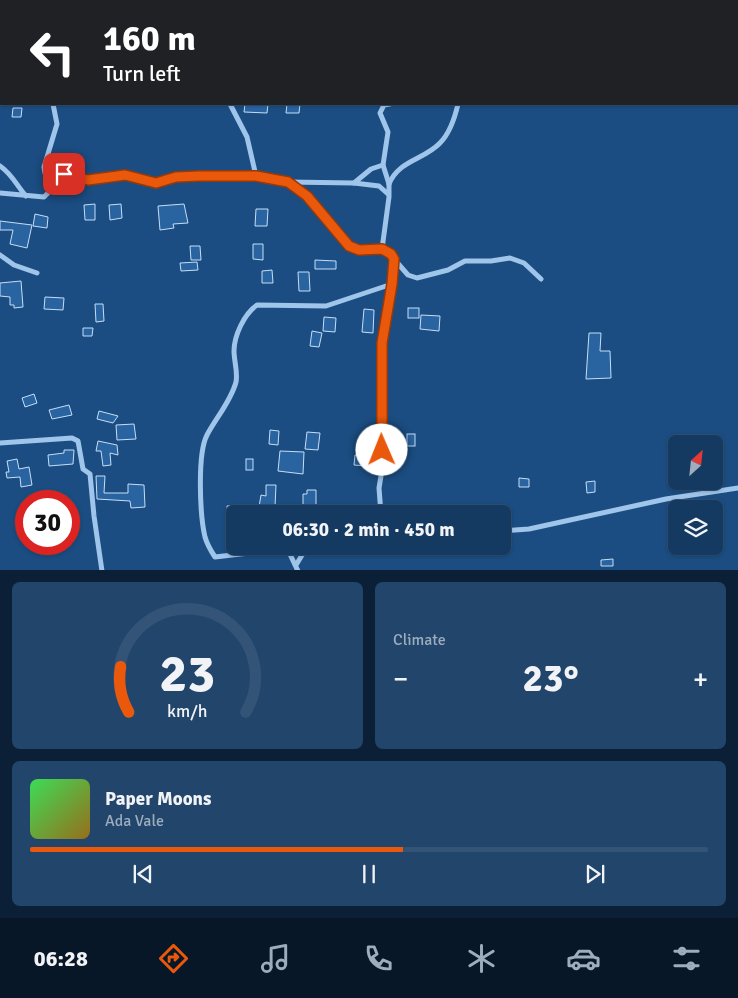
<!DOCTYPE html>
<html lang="en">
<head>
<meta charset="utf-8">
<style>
  :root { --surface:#143a62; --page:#21456b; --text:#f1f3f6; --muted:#9dadbe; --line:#335477; --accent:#ea580c }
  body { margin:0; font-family:Signika,sans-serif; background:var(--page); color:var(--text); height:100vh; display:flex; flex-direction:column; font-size:19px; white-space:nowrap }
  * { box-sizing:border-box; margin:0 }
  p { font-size:16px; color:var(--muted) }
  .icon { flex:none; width:28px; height:28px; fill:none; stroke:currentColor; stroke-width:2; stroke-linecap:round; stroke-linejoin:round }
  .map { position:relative; height:570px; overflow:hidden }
  .side { display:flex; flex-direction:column; gap:12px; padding:12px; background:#0b2036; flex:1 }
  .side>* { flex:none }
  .top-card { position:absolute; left:0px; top:0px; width:739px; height:105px; box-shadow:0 1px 4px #0004,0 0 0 1px var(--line); background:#202124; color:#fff; overflow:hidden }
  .needle { width:32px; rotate:27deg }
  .buttons { position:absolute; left:668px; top:435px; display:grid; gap:10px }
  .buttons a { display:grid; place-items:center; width:55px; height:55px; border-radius:8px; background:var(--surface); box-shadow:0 1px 4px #0004,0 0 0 1px var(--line); font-size:25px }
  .speed { position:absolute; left:15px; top:490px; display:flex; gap:10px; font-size:25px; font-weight:700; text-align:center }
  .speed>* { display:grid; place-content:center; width:65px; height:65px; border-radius:50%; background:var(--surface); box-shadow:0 1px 4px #0004,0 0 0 1px var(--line); line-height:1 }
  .speed .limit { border:8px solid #d22; background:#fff; color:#111 }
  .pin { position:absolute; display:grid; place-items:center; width:42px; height:42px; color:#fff; margin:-21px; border-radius:10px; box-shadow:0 2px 8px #0006 }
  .me { position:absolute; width:55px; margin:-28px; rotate:359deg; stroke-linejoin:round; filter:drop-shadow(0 0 4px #0008) }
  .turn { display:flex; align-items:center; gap:18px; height:105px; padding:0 20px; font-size:22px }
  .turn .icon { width:65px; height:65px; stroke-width:2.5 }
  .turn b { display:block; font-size:35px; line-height:42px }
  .big { font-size:38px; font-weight:700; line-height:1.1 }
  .side .widget { flex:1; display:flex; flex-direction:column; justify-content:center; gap:8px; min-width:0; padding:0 18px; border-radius:8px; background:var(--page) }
  .side .dial { align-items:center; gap:0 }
  .dial svg { height:130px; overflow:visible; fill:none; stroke:var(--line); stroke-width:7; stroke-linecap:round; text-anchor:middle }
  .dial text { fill:var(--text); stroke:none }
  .song { display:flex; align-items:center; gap:15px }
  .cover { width:60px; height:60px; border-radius:8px; background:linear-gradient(135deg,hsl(130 70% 55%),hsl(40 70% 35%)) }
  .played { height:5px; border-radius:2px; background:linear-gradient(90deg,var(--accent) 55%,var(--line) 55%) }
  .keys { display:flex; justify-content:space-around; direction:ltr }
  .heat { display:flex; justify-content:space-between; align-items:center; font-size:28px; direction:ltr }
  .side .tiles { flex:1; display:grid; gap:12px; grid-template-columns:1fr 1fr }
  .widget:last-child { grid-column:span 2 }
  .trip { position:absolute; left:226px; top:505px; width:285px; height:50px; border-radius:8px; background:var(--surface); box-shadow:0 1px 4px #0004,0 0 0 1px var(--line); font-weight:700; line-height:50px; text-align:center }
  .menu { display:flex; height:80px; justify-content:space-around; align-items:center; background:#081727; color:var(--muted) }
  .menu .icon { width:35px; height:35px }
  .menu .current { color:var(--accent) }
  .menu b { font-size:22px; color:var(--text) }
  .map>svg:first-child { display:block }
  .building { fill:#2a64a0; stroke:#c5def8 }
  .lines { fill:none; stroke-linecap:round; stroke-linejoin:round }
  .minor { stroke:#a0c5ea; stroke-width:5 }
  .route-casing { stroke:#983908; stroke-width:12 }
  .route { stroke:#ea580c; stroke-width:9 }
</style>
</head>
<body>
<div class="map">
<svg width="738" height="571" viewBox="0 0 738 571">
  <rect width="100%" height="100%" fill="#1b4d82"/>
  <g class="building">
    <path d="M245 104H268L267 113 244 112Z"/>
    <path d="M287 104H300L299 113H286Z"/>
    <path d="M13 108H22L21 117H12Z"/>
    <path d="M95 204V220H85L84 205Z"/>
    <path d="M121 204 122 218 110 220 109 205Z"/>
    <path d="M184 204 188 223 173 224 174 228 160 230 158 206Z"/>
    <path d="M256 209H268L267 226H255Z"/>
    <path d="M35 214 48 217 47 228 33 226Z"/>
    <path d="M0 221 32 225 27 248 10 244 13 230H0Z"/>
    <path d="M253 244H263V260L253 259Z"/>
    <path d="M190 246H200L201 260H191Z"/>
    <path d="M315 260 336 261V269H315Z"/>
    <path d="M197 262 198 270 181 271 180 263Z"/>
    <path d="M272 270 273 283H262V271Z"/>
    <path d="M298 272H309L310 291H299Z"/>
    <path d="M21 281 23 307 14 308V305H10V297L0 296V283Z"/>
    <path d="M45 297 64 298 63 310 44 309Z"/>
    <path d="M95 304H103L104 321 96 322Z"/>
    <rect x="408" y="308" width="11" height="10"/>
    <path d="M364 309 374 310 373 333 362 332Z"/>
    <path d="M421 315 440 316 439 331 420 329Z"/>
    <path d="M324 317 336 318 335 332 323 331Z"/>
    <path d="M83 328H93L92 336H83Z"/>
    <path d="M312 331 322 333 319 347 310 346Z"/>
    <path d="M589 333H601L600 351H610L611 378 586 379Z"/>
    <path d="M34 394 37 403 25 407 22 398Z"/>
    <path d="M69 405 72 415 52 419 49 410Z"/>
    <path d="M99 411 118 416 113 423 97 419Z"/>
    <path d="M134 424 136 439 117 440 116 425Z"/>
    <path d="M270 430 279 431 278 445 269 444Z"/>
    <path d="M307 432 320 433 318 450 305 449Z"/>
    <rect x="407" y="434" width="8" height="12"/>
    <path d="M98 441 117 445 118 455 110 453 111 465 103 466 101 451H96Z"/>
    <path d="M64 450H74L73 464 49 466 48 455 64 453Z"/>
    <path d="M280 451 304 452 303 474 278 471Z"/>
    <path d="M355 455 378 457 377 467 354 465Z"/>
    <path d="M17 459 19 469 29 467 32 485 21 487 20 477 7 478 6 472H9L7 461Z"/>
    <rect x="246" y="459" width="7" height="11"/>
    <path d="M96 476H105L104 493H128V484L144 485 145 507 131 508 130 501 97 499Z"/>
    <path d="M519 478 529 479V487H519Z"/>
    <path d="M595 481V492L587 493 586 482Z"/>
    <path d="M266 485H276L275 507H259L261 495 266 496Z"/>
    <path d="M307 490H316V511L303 510V494H307Z"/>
    <path d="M242 505V514H235V522L228 523 227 506Z"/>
    <path d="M613 559V566H601V560Z"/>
  </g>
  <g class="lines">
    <g class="minor">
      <path d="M173 0V1"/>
      <path d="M439 1 440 0"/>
      <path d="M0 14 1 15"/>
      <path d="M230 104 247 137 256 176"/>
      <path d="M0 166C12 174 17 186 26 196"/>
      <path d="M288 182 354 183 371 169 383 165"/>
      <path d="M52 183 45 173 44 167 57 124 53 104"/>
      <path d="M354 183 379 186 388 194"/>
      <path d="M389 184C399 160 424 160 440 143 450 133 455 117 458 104"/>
      <path d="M0 193 44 197 48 193 55 177 64 174 88 180 125 175 156 183 185 176H256L288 182 307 196 340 238 354 250 382 249 391 254 394 259 392 284 382 343 384 401 381 437 383 464 379 488 381 514"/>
      <path d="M382 249 389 197V184L383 165 388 132 380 113 384 105 390 104"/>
      <path d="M0 255 14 265 37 273"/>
      <path d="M394 259 408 275 417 278 448 270 465 261H491L510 258 524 263 541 279"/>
      <path d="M0 443 72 438 78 441 83 469 90 474 94 516 102 571"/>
      <path d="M502 531 529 529 666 499 738 488"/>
      <path d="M309 546 215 557C211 551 207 544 205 537 200 516 197 454 207 435 216 418 231 401 236 382 238 372 234 361 234 351 234 336 244 314 257 305L326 306 392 284"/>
      <path d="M287 548 298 571"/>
      <path d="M296 565 307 547"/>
    </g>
  </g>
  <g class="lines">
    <g class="route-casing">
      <path id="route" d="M64 174 88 180 125 175 156 183 176 177 199 176H256L288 182 307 196 349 246 359 250 382 249 391 254 394 259 392 284 382 343V450"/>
    </g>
    <use href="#route" class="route"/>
  </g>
</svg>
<div class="buttons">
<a><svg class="needle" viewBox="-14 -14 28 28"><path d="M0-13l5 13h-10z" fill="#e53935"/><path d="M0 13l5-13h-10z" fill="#9dadbe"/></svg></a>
<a><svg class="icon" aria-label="layers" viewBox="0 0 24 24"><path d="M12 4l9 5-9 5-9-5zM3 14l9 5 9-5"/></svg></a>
</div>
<div class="speed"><div class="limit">30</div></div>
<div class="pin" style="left:64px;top:174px;background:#d93025"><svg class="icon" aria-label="arrive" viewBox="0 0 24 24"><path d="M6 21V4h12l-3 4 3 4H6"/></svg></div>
<svg class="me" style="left:382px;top:450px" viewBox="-20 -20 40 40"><circle r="19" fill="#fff"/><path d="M0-13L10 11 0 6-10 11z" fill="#ea580c"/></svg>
<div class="trip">06:30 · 2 min · 450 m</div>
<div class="top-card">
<div class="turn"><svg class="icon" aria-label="left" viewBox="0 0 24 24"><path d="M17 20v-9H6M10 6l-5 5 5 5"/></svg><div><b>160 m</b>Turn left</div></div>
</div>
</div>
<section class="side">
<div class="tiles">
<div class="widget dial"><svg viewBox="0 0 100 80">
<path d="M14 69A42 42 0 1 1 86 69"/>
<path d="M14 69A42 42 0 0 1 9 41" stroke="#ea580c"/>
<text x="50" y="56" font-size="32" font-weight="700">23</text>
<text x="50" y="72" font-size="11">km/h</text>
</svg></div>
<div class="widget"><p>Climate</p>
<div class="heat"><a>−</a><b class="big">23°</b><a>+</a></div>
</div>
<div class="widget">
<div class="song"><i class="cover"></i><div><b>Paper Moons</b><p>Ada Vale</p></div></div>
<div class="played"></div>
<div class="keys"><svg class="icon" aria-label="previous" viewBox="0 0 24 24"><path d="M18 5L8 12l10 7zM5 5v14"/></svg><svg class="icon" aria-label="pause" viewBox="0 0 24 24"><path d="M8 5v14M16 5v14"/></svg><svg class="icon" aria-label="next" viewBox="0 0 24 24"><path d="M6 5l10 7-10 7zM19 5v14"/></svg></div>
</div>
</div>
</section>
<nav class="menu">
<b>06:28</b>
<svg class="icon current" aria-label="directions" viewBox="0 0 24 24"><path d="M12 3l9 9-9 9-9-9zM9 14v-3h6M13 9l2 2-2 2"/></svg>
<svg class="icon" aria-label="music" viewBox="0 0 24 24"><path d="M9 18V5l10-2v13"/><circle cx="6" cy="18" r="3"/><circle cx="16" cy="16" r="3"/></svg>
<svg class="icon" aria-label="phone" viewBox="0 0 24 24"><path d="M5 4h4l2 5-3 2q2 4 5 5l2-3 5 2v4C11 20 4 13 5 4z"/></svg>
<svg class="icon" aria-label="climate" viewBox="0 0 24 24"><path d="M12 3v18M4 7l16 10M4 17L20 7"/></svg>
<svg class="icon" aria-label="car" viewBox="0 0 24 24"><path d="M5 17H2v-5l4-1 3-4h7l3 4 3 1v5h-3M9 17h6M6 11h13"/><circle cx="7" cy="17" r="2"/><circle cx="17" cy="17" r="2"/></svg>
<svg class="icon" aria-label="filters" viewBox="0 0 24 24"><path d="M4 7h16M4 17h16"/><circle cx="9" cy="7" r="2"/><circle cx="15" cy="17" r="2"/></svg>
</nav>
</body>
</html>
